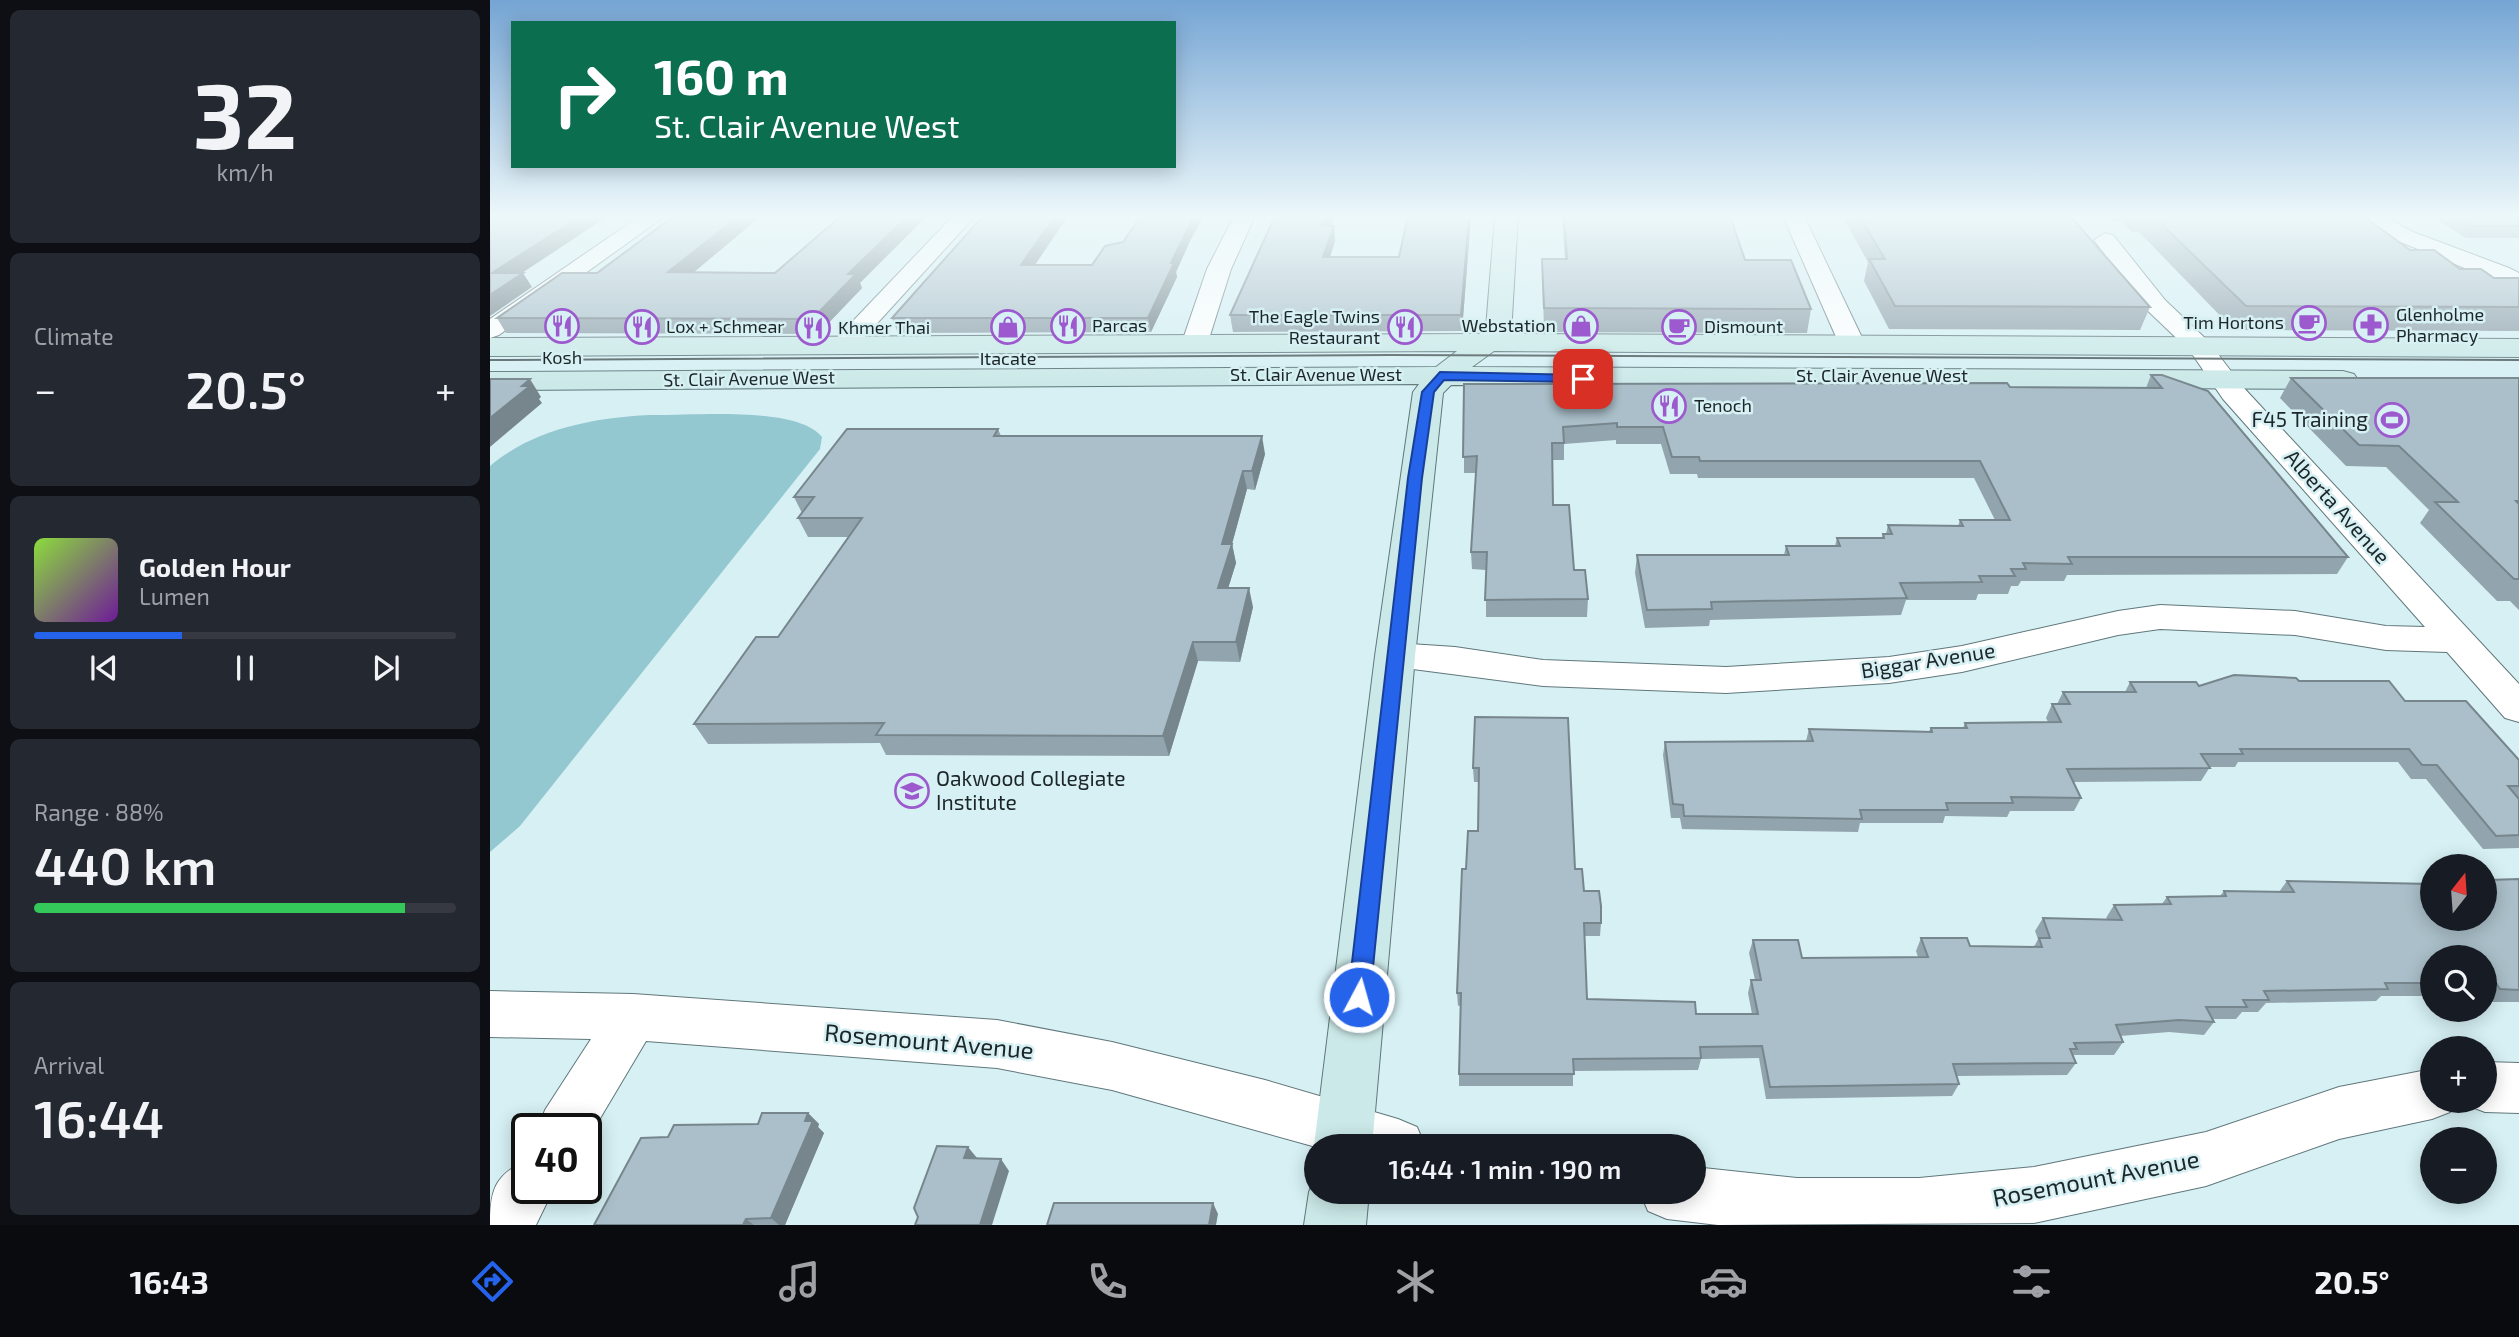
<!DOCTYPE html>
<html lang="en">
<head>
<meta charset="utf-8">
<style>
  :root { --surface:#171b24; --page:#242831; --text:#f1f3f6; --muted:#9ea1a6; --line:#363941; --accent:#2563eb }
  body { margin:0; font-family:"Exo 2",sans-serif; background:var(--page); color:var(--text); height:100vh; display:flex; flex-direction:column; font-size:26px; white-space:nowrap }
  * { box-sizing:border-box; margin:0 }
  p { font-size:23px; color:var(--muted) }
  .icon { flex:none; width:38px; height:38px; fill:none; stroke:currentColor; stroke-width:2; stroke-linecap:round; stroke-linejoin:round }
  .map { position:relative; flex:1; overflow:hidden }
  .sheet { display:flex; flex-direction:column; gap:10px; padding:10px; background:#0d0f14; width:490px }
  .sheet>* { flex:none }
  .guide { position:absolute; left:21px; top:21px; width:665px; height:147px; border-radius:0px; box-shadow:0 4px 18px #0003; background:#0b6e4f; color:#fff; overflow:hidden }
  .needle { width:46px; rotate:17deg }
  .fabs { position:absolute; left:1930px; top:854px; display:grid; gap:14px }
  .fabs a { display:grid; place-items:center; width:77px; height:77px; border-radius:50%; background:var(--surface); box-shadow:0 4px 18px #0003; font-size:35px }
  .speed { position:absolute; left:21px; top:1113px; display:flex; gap:14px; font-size:35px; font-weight:700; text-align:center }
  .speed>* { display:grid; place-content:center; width:91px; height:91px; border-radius:50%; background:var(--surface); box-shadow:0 4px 18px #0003; line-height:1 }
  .speed .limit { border:4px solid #111; border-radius:10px; background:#fff; color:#111 }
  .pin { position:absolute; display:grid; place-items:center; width:60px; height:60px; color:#fff; margin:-30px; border-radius:14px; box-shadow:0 4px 10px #0006 }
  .me { position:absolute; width:77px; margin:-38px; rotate:6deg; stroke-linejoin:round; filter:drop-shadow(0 0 5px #0008) }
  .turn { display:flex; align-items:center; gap:24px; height:147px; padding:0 28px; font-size:32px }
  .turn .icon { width:91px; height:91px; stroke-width:2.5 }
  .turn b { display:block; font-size:49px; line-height:60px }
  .big { font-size:52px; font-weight:600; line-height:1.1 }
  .sheet .widget { flex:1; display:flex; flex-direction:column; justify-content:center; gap:10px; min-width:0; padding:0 24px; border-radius:10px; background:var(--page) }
  .sheet .dial { align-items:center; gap:0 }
  .dial b { font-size:91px; line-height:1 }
  .song { display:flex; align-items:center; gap:21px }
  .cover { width:84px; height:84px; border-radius:10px; background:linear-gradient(135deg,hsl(90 70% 55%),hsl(280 70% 35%)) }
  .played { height:7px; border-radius:4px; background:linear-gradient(90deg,var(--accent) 35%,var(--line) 35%) }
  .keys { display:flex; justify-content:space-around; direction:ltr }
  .heat { display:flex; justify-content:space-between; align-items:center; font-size:38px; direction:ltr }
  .charge { height:10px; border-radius:5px; background:linear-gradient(90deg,#34c759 88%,var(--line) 0) }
  .trip { position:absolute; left:814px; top:1134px; width:402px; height:70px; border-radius:35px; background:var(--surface); box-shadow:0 4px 18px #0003; font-weight:600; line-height:70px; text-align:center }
  .tab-bar { display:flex; height:112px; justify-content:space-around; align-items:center; background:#090b0e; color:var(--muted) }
  .tab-bar .icon { width:49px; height:49px }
  .tab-bar .active { color:var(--accent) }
  .tab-bar b { font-size:32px; color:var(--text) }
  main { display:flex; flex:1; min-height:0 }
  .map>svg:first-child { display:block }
  .green { fill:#94c8d1 }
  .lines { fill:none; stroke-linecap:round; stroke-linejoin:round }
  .street-casing { stroke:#60777b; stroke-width:2 }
  .secondary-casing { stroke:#60777b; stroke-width:2 }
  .street { fill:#fff; fill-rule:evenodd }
  .secondary { fill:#cbe9e8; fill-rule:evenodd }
  .tram { stroke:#516062; stroke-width:2 }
  .wall { fill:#92a4ad }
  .shaded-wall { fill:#77868d }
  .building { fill:#aabfc9; stroke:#77868d; stroke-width:2 }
  .route { fill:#2563eb; stroke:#184099; stroke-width:2 }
  .labels { text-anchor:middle; stroke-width:5; stroke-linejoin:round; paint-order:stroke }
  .far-poi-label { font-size:18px; fill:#1c2628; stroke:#d6f0f4; text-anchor:start }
  .far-street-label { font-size:18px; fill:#1c2628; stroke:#d6f0f4 }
  .poi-label { font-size:21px; fill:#1c2628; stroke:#d6f0f4; text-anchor:end }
  .street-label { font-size:21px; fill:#1c2628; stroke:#d6f0f4 }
  .near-street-label { font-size:24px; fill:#1c2628; stroke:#d6f0f4 }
</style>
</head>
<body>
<main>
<section class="sheet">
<div class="widget dial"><b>32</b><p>km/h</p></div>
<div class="widget"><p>Climate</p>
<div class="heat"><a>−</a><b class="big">20.5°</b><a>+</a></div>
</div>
<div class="widget">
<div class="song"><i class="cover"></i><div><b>Golden Hour</b><p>Lumen</p></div></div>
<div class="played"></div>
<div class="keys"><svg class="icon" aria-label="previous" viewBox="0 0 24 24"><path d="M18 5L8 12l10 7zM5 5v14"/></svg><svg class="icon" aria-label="pause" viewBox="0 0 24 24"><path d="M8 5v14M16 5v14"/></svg><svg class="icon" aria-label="next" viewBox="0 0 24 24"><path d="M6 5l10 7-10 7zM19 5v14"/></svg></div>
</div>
<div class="widget"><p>Range · 88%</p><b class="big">440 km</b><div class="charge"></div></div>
<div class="widget"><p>Arrival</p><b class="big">16:44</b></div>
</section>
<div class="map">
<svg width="2029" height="1225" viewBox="0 0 2029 1225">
  <rect width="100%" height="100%" fill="#d6f0f4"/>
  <path class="green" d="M159 415C199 416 307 405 332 437L330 449 30 826 0 852V466C44 429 102 418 159 415Z"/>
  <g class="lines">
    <g class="street-casing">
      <g id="street">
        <path d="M150 216H175L9 335 0 338V319Z"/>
        <path d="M463 216H485L361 352H343L339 347 343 342Z"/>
        <path d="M744 216H765L741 269 717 345 713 350H695L691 345 717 269Z"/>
        <path d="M1293 216H1314L1376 346 1372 351H1354L1350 346Z"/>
        <path d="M1869 216H1894L1923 232 2019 268 2029 273V290L1908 241Z"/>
        <path d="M1615 233 1623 235 1675 300 1718 341 1753 387 2029 684V722L2015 718 1957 652 1896 650 1805 635 1670 629 1628 635 1472 672 1399 683 1236 693 1053 686 892 665 887 656 892 647 905 643 965 647 1053 660 1236 667 1399 657 1472 646 1628 611 1670 605 1805 611 1896 626 1935 627 1733 399 1700 351 1657 310 1604 240Z"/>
        <path d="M0 991 143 994 507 1020 622 1042 775 1080 908 1119 927 1127 935 1146 826 1147 622 1090 507 1068 156 1041 96 1142V1129H48L55 1110 101 1039 0 1037Z"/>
        <path d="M1995 1062 2029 1063V1113L1995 1112 1977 1105 1975 1101H1995Z"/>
        <path d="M1942 1069V1101H1965L1960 1112 1942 1119 1849 1139 1716 1186 1544 1223 1228 1225 1177 1219 1158 1211 1150 1192H1204V1167L1307 1178H1429L1544 1167 1716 1132 1849 1087Z"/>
        <path d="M37 1161V1188H64L46 1225H0C0 1192 4 1174 37 1161Z"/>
      </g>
    </g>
    <g class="secondary-casing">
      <g id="secondary">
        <path d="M1005 216H1028L1021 334 2029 339V357L1004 351 982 367 1853 371 1864 374 1868 380 1864 386 1853 389 961 385 953 393 925 656 882 1146H826V1152L824 1146 885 656 923 392 929 384 0 390V372L946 367 967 351 0 356V338L990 334 996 328Z"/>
        <path d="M826 1175V1192H879L876 1225H814L819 1192Z"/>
      </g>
    </g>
    <use href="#street" class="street"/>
    <use href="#secondary" class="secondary"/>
    <path class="tram" d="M0 360 900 355 2029 360"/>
  </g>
  <g class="wall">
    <path d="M184 216H271L203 273 370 283 372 288 328 334 16 333 7 318 107 273Z"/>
    <path d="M493 216H578L545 265H602L633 242 700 241 686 272 687 277 661 332 408 333 402 318Z"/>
    <path d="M846 216 841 226H844L845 241 840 257H909L981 216 972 331 743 332 740 315Z"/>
    <path d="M1072 216H1240L1255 260 1321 309 1317 333 1054 332 1052 259H1075Z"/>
    <path d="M1352 216H1580L1660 307 1650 330 1399 329 1374 281 1378 262Z"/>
    <path d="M1618 216H1873L1920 250 1970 269 2004 278H2029V331L1744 330 1649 232H1642L1631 221 1622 220Z"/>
    <path d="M1941 216H2029V238H1976Z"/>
    <path d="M1661 375 1858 557 1847 574 1577 575 1574 581H1531L1528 586H1521L1518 594H1488L1486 600H1416L1411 615 1220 620 1219 626 1155 628 1145 573 1147 555H1294L1296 546H1345L1347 538H1392L1393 534H1396L1398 525 1468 526 1470 520H1505L1484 478H1208L1207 474H1180L1171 444H1126V440L1074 444V460H1062L1063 505 1084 570 1098 599 1097 617H996V570L982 569 981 552 986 473H974V384L1656 388Z"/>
    <path d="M1801 378H2029V610L2020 601H2007L1930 523 1939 510 1896 467 1856 466 1790 398Z"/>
    <path d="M508 429 511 436 775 454 765 490 757 489 742 544 746 563 738 588 763 607 750 662 708 661 679 756 396 755 390 743 218 744 204 724 288 637 358 537H318L308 518 312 513 304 497Z"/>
    <path d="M1809 681 1915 701 2029 760V848L1993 849 1936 779H1921L1908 762H1748L1745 767H1720L1711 781 1584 782 1591 798 1584 811H1520L1517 817 1455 816 1453 823H1370L1368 832 1192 829 1190 818H1181L1173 755 1175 742 1316 741 1319 729 1439 731 1441 728H1473L1475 723 1558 722 1556 718 1562 704H1567L1573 692H1635L1640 682 1709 686Z"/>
    <path d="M985 717 1085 869 1094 891 1111 923 1110 936H1094L1097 999 1206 1014H1262L1258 993 1261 980H1265L1259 953 1263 940 1312 958 1428 957 1426 951 1431 938 1480 946 1544 947 1548 939 1545 931 1553 918 1617 919 1616 918 1624 905 1672 904 1677 897 1730 896 1734 891 1789 892 1797 881 1995 919V883L1999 880 2029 879V1002H1996L1995 1000V957H1942V996H1891L1886 1001 1776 1003 1768 1012H1752L1746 1019H1723L1724 1022 1714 1035 1679 1032 1630 1036 1633 1042 1624 1055H1583L1586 1063 1577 1075 1467 1076 1469 1084 1462 1096 1276 1099 1269 1058 1211 1059 1208 1070 1083 1071V1086H969V1074L971 1005 968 1006 967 993 976 869 988 831 989 782H984L983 768Z"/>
    <path d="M318 1113 329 1124 328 1127 334 1133 295 1225H104L178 1137 268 1124Z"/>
  </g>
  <g class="shaded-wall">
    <path d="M91 216H118L11 287 2 273Z"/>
    <path d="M249 216H271L186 287 178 272Z"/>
    <path d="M418 216H437L370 283 372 288 328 334 322 319 358 274Z"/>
    <path d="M565 216H578L535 279 531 265Z"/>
    <path d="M704 216H714L700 241 686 272 687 277 661 332 658 318 681 263Z"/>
    <path d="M836 216H846L832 241 831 225Z"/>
    <path d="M979 216H981L972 331 971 315Z"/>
    <path d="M844 226 845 241 835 273 833 257Z"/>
    <path d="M33 273 42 287 0 316V295Z"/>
    <path d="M40 379 51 397 49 399 52 403 0 447V418L32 386Z"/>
    <path d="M772 436 775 454 765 490 762 471Z"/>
    <path d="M753 471 757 489 742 544 746 563 732 608 728 588 732 544Z"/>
    <path d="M759 588 763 607 750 662 746 642Z"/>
    <path d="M703 642 708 661 679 756 673 736Z"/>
    <path d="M318 1113 329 1124 328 1127 334 1133 295 1225H289L281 1218Z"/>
    <path d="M478 1147 487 1158H474Z"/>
    <path d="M511 1159 519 1171 502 1225H490Z"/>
    <path d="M723 1203 728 1214 726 1225H719Z"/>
    <path d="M256 1219 264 1225H253Z"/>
  </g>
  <g class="building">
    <path d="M34 216H91L2 273H33L0 295V219H28Z"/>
    <path d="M184 216H249L178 272 285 273 351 216H418L358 274H366L322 319 7 318 72 273H107Z"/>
    <path d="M493 216H565L531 265H602L615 246 633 242 651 216H704L681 263H684L658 318H402Z"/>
    <path d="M785 216H836L831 225 844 226 833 257H909L918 216H979L971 315H740Z"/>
    <path d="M1074 216H1240L1255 260H1301L1321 309 1054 308 1052 259H1077Z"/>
    <path d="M1369 216H1580L1660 307 1405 306 1379 259H1395Z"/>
    <path d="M1663 216H1873L1920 250H1944L1970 269H1991L2004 278H2029V307L1756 306Z"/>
    <path d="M1966 216H2029V226H1983Z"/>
    <path d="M1661 375H1672L1718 391 1858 557H1578L1582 564 1533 563 1536 569H1521L1525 576H1489L1492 582 1410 583 1417 598 1221 602 1222 609 1157 610 1147 555H1299L1296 546H1350L1347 538H1394L1393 534H1402L1398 525 1473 526 1470 520H1520L1490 461H1210L1209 457H1182L1173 427H1127V423L1073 427 1074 443H1062L1063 505H1079L1084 570H1095L1098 599 995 600 997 552H981L987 456 973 457 974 384 1517 383 1520 387 1672 388Z"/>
    <path d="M1801 378H2029V501H2026L2029 504V579H2024L1945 502H1968L1909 446 1869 445Z"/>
    <path d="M0 379H40L32 386H40L0 418Z"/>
    <path d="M357 429H508L504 436H772L762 471H753L732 544H742L728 588H759L746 642H703L673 736 386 735 394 723 204 724 266 637H288L372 518H308L324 497H304Z"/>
    <path d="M1744 675 1806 678 1809 681H1899L1915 701H1976L2029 760V786H2018L2029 799V835L2006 836 1947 765H1932L1919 749H1750L1753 754H1711L1720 768 1577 769 1591 798 1521 797 1523 803H1456L1458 810H1370L1372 819 1194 816 1193 805 1183 804 1175 742 1323 741 1319 729 1442 732 1441 728H1477L1475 723 1571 722 1562 704H1580L1573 692H1646L1640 682H1706L1709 686Z"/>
    <path d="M985 717 1078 718 1085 869H1092L1094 891H1109L1111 906V923H1094L1097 999 1205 1002 1206 1014H1268L1261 980H1271L1263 940H1308L1312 958 1438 957 1431 938H1477L1480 946 1552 947 1549 938H1560L1553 918 1632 920 1624 905 1681 904 1677 897 1736 896 1734 891 1804 892 1797 881 1942 884V919H1995V885H2003L1999 880 2029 879V990L2010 989 2006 983H1995V957H1942V983H1895L1898 989 1774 991 1779 1000H1753L1757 1007H1716L1724 1022 1689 1020 1626 1025 1633 1042 1584 1043 1587 1049H1580L1586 1063 1463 1064 1469 1084 1280 1087 1272 1046 1210 1047 1211 1058 1083 1059 1084 1074H969L971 993H967L972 869H976L978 831H988L989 768H983Z"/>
    <path d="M272 1113H318L315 1121H323L281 1218 256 1219 253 1225H104L151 1138 178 1137 184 1125 268 1124Z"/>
    <path d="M447 1146 478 1147 474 1158 511 1159 490 1225H425L428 1217 424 1208Z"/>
    <path d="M564 1203H723L719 1225H557Z"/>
  </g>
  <linearGradient id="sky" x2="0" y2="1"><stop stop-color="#75a5d4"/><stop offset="0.56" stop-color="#edf8fa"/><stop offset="1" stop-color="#edf8fa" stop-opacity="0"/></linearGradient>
  <rect width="2029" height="387" fill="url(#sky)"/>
  <path class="route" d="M950 372 1093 375 1099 379 1093 382 954 380 944 392 932 478 880 997 877 1004 869 1007 861 1004 858 997 918 478 932 392Z"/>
  <defs>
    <g id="cafe-ring" transform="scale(1.75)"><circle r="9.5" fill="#d6f0f4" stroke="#9d59ce" stroke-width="1.5"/><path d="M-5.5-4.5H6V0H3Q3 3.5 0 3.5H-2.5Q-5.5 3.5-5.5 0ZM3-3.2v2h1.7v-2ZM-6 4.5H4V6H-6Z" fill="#9d59ce"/></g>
    <g id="pharmacy-ring" transform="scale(1.75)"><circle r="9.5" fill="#d6f0f4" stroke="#9d59ce" stroke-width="1.5"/><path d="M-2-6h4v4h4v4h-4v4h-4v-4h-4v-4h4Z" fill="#9d59ce"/></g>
    <g id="restaurant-ring" transform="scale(1.75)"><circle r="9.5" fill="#d6f0f4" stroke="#9d59ce" stroke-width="1.5"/><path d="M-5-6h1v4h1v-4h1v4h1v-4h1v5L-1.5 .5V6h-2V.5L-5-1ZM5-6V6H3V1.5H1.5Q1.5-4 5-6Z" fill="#9d59ce"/></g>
    <g id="shop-ring" transform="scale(1.75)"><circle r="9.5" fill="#d6f0f4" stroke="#9d59ce" stroke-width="1.5"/><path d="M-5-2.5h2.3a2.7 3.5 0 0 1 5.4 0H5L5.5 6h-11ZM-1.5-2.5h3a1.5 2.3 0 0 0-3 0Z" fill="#9d59ce"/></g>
    <g id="stadium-ring" transform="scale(1.75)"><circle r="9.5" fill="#d6f0f4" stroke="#9d59ce" stroke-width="1.5"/><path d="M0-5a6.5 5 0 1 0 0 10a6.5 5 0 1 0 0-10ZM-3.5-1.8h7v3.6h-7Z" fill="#9d59ce"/></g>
    <g id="school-ring" transform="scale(1.75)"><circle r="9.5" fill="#d6f0f4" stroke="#9d59ce" stroke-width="1.5"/><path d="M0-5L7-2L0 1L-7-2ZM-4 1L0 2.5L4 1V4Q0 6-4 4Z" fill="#9d59ce"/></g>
  </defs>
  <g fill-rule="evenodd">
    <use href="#cafe-ring" x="1819" y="323"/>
    <use href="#pharmacy-ring" x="1881" y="325"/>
    <use href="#restaurant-ring" x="72" y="326"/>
    <use href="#restaurant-ring" x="578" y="326"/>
    <use href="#shop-ring" x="1091" y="326"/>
    <use href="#restaurant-ring" x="152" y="327"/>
    <use href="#shop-ring" x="518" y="327"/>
    <use href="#restaurant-ring" x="915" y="327"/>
    <use href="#cafe-ring" x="1189" y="327"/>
    <use href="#restaurant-ring" x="323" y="328"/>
    <use href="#restaurant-ring" x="1179" y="406"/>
    <use href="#stadium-ring" x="1902" y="420"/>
    <use href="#school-ring" x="422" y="791"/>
  </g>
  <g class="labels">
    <g class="far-poi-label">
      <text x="1906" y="321">Glenholme<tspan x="1906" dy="21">Pharmacy</tspan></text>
      <text x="890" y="323" text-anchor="end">The Eagle Twins<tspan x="890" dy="21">Restaurant</tspan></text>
      <text x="1794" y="329" text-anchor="end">Tim Hortons</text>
      <text x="602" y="332">Parcas</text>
      <text x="1066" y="332" text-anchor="end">Webstation</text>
      <text x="176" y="333">Lox + Schmear</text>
      <text x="1214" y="333">Dismount</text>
      <text x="348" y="334">Khmer Thai</text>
      <text x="72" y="364" text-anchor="middle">Kosh</text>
      <text x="518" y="365" text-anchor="middle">Itacate</text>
      <text x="1204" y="412">Tenoch</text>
    </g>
    <g class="far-street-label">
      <text x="826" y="381">St. Clair Avenue West</text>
      <text x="1392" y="382">St. Clair Avenue West</text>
      <text transform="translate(259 379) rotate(-1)" y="6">St. Clair Avenue West</text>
    </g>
    <g class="poi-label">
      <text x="1878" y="427">F45 Training</text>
      <text x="446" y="786" text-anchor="start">Oakwood Collegiate<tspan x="446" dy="24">Institute</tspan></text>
    </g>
    <g class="street-label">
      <text transform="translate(1847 507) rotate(48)" y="7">Alberta Avenue</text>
      <text transform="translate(1438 661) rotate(-9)" y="7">Biggar Avenue</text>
    </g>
    <g class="near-street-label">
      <text transform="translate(439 1042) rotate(5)" y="8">Rosemount Avenue</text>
      <text transform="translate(1606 1179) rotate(-11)" y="8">Rosemount Avenue</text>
    </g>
  </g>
</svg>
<div class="fabs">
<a><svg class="needle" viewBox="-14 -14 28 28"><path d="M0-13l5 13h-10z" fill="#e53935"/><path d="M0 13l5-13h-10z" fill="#9ea1a6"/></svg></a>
<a><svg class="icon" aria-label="search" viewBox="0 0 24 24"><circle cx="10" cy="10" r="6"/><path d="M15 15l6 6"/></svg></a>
<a>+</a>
<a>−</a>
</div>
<div class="speed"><div class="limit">40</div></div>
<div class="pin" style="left:1093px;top:379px;background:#d93025"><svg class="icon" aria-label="arrive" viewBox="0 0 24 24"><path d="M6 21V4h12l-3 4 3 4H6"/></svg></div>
<svg class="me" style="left:869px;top:997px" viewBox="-20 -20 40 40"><circle r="17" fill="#2563eb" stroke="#fff" stroke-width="3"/><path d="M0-11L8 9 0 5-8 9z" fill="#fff"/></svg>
<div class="trip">16:44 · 1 min · 190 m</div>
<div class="guide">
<div class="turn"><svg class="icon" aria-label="right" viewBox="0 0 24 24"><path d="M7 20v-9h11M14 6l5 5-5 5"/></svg><div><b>160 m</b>St. Clair Avenue West</div></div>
</div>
</div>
</main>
<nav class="tab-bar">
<b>16:43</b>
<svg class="icon active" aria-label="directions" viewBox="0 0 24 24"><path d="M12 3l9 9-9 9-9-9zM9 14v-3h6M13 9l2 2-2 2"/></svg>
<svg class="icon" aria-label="music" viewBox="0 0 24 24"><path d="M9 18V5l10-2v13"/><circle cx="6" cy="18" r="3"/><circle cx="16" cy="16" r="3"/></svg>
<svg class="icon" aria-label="phone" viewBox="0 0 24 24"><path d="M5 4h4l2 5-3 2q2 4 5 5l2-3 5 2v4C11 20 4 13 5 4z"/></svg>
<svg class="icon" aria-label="climate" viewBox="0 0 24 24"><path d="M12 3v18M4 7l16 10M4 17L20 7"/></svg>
<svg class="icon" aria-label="car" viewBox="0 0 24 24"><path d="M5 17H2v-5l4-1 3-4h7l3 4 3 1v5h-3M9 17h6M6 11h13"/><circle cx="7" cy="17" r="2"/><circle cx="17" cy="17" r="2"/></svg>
<svg class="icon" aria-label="filters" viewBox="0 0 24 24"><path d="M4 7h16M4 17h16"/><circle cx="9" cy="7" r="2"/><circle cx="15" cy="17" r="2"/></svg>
<b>20.5°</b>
</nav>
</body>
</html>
